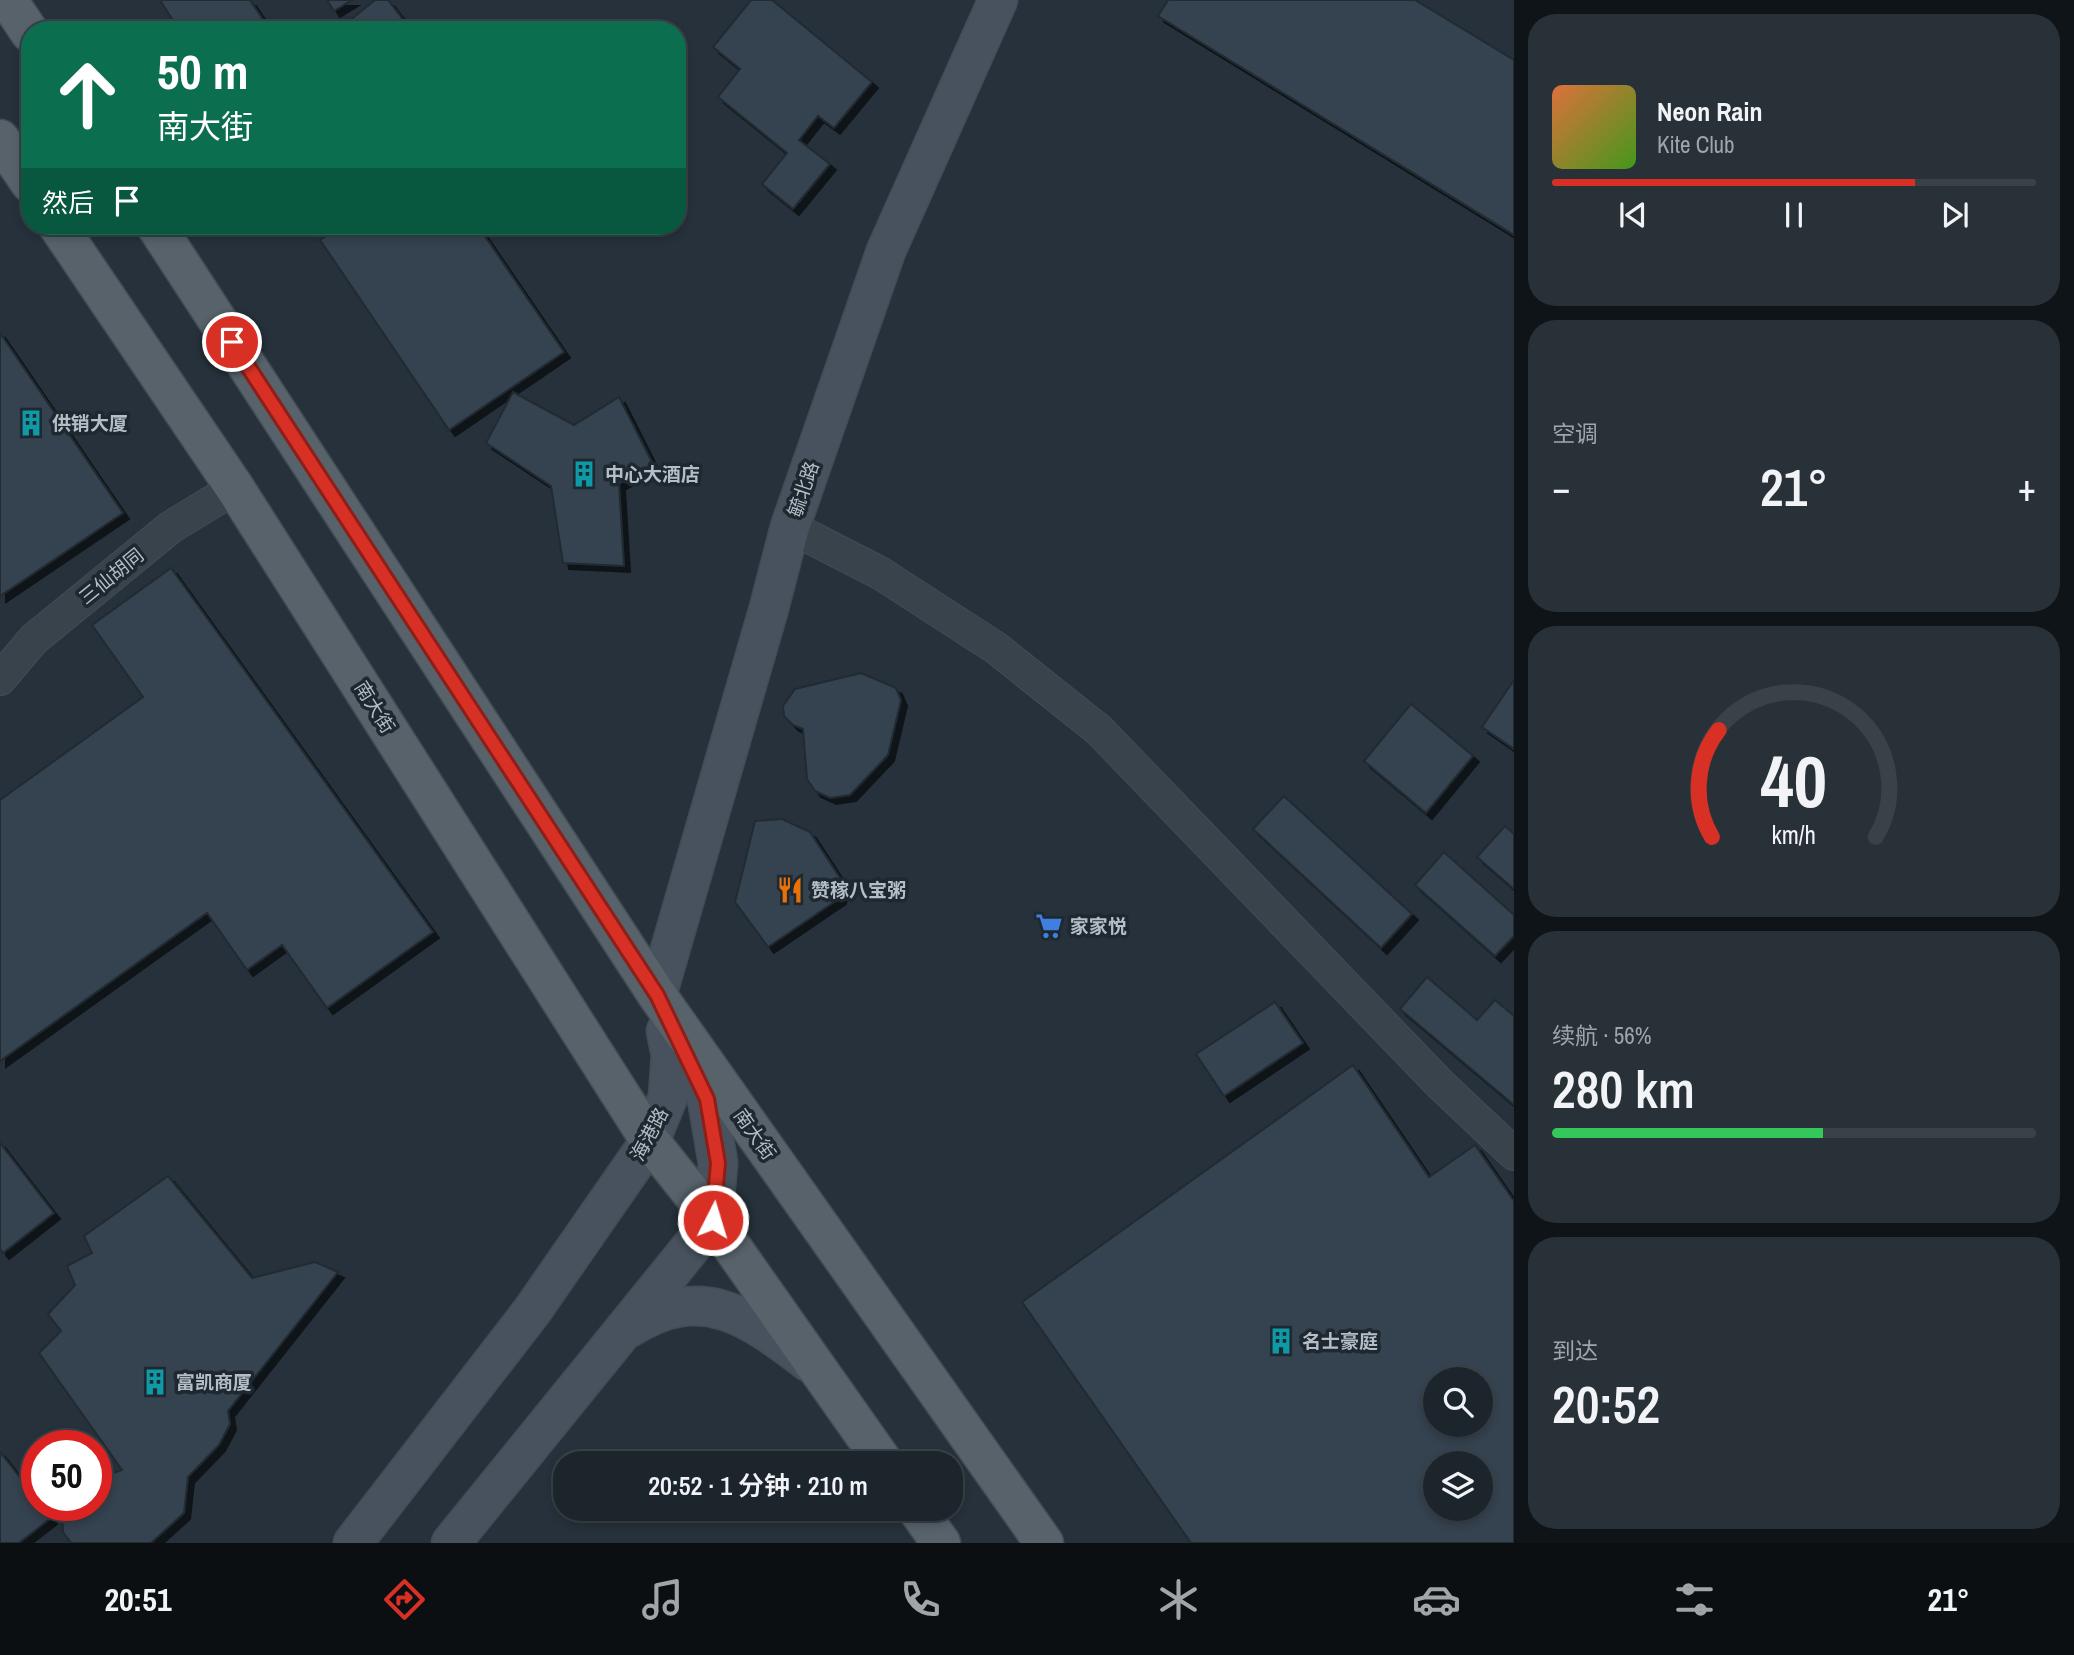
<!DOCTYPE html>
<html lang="zh">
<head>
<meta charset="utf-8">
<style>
  :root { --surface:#1c252c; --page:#293138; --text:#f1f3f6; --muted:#a0a5a9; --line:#3a4248; --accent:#d93025 }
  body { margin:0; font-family:"Archivo Narrow","Noto Sans SC",sans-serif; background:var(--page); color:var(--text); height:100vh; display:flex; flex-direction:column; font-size:26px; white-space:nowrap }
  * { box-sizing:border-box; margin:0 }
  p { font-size:23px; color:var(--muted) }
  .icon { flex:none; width:38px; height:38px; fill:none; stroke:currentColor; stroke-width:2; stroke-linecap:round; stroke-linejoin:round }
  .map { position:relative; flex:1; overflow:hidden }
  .drawer { display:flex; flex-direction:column; gap:14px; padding:14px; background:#0f1418; width:560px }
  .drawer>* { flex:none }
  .banner { position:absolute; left:21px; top:21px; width:665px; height:214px; border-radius:28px; box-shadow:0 4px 10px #0003,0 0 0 2px var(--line); background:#0b6e4f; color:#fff; overflow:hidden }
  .fabs { position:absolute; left:1423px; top:1367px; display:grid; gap:14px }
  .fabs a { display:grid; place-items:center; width:70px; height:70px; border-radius:50%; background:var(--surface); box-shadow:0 4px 10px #0003,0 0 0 2px var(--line); font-size:35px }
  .speed { position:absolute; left:21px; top:1430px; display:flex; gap:14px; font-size:35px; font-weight:700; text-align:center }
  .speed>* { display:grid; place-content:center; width:91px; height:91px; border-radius:50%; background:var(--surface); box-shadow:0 4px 10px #0003,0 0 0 2px var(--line); line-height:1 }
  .speed .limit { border:10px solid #d22; background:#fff; color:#111 }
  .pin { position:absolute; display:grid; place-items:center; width:60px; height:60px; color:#fff; margin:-30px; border:4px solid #fff; border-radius:50%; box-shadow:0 2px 7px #0007 }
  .me { position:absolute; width:77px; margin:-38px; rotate:5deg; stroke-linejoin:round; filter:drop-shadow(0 0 5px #0008) }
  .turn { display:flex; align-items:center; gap:24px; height:147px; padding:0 21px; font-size:32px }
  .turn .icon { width:91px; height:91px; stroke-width:2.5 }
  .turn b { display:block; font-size:49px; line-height:60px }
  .then { display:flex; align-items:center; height:66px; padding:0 21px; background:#0003; gap:14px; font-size:26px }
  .big { font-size:52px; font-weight:600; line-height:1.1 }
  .drawer .tile { flex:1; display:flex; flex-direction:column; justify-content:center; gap:10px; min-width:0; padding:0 24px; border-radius:28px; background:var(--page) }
  .drawer .dial { align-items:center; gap:0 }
  .dial svg { height:182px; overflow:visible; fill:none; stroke:var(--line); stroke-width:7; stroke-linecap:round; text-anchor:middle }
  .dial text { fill:var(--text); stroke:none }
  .song { display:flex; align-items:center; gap:21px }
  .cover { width:84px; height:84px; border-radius:10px; background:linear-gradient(135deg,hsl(20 70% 55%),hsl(100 70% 35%)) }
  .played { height:7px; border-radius:4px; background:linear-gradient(90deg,var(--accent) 75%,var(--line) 75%) }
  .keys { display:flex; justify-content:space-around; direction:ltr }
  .heat { display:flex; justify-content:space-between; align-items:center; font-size:38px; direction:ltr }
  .charge { height:10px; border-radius:5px; background:linear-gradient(90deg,#34c759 56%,var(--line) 0) }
  .trip { position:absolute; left:553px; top:1451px; width:410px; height:70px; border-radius:28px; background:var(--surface); box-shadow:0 4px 10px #0003,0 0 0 2px var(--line); font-weight:600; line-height:70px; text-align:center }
  .menu { display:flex; height:112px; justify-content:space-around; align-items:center; background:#0b0f12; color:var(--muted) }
  .menu .icon { width:49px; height:49px }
  .menu .on { color:var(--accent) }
  .menu b { font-size:32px; color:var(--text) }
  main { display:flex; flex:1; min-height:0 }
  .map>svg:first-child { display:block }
  .building { fill:#35434f; stroke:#202a32; stroke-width:2; fill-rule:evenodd; filter:url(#shadow) }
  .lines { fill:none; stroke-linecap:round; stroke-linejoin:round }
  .street-casing { stroke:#424c54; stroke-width:34 }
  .secondary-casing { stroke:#424c54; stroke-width:41 }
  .primary-casing { stroke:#424c54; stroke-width:41 }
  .street { stroke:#39434b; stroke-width:32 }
  .secondary { stroke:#48525e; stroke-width:38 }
  .primary { stroke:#57626b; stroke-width:38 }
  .route-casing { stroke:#8d1f18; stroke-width:18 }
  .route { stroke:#d93025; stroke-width:12 }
  .labels { text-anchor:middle; stroke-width:7; stroke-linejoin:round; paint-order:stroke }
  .poi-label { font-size:19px; font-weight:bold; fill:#b5bec7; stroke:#1e2830; text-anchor:start }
  .street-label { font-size:19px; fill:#b5bec7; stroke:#1e2830 }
</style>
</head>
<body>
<main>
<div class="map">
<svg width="1514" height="1543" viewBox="0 0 1514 1543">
  <defs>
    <filter id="shadow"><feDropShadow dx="6" dy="6" stdDeviation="0" flood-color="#0009"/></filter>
  </defs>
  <rect width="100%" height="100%" fill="#26313b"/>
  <g class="building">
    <path d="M160 0H250L270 30H179Z"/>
    <path d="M327 0H352L334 11Z"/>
    <path d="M375 0H388L411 30H355L348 22Z"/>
    <path d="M751 0H772L872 82 834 128 818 116 799 140 830 164 793 209 762 184 787 153 718 97 740 69 713 47Z"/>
    <path d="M1168 0H1415L1514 60V235L1158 16Z"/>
    <path d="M341 226H478L564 352 449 430 320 240Z"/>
    <path d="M0 333 123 513 0 596Z"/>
    <path d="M513 392 574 425 619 397 653 464 619 484 624 566 563 563 551 486 486 443Z"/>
    <path d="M171 568 433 932 327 1008 282 945 247 970 207 913 0 1061V800L143 697 92 625Z"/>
    <path d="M861 673 896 688 901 700 888 755 850 795 830 798 815 791 807 779 803 729 793 725 784 716 783 706 795 689Z"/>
    <path d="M1514 680V749L1482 727Z"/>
    <path d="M1411 704 1473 756 1426 813 1364 761Z"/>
    <path d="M1284 796 1412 914 1381 948 1253 829Z"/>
    <path d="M782 819 810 832 842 881 840 898 768 947 735 902 755 821Z"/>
    <path d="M1505 826 1514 834V889L1477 857Z"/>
    <path d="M1444 852 1514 915V936L1495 956 1415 885Z"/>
    <path d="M1427 977 1477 1020 1495 1000 1514 1016V1105L1400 1009Z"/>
    <path d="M1275 1002 1303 1043 1224 1096 1196 1054Z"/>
    <path d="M1353 1065 1429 1177 1475 1145 1514 1201V1543H1191L1022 1302ZM1435 1379H1480V1424H1435ZM1435 1463H1480V1508H1435Z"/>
    <path d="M0 1143 54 1213 3 1253 0 1249Z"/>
    <path d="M168 1176 252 1278 315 1262 338 1272 228 1411 230 1424 219 1445 188 1477 184 1513 151 1543H71L63 1532 62 1513 66 1505H96V1479L122 1470 39 1353 61 1331 48 1314 75 1285 67 1266 92 1253 84 1236Z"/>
    <path d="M0 1452 37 1499V1505H42L51 1518 19 1543H0Z"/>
  </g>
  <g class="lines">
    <g class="street-casing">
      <g id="street">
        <path d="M790 527 880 573 996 648 1099 730 1440 1084 1514 1154"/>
        <path d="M0 679 34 639 171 527 235 488"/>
      </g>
    </g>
    <g class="secondary-casing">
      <g id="secondary">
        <path d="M657 995 769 608 790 527 886 251 998 0"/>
        <path d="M629 1328C703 1281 749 1317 810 1363"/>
        <path d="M353 1543 532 1311 650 1141 668 1097 671 1055 666 1031"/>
        <path d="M451 1543 713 1220 718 1163 707 1099 685 1053"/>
      </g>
    </g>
    <g class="primary-casing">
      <g id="primary">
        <path d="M8 0 30 33"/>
        <path d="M0 139 30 183"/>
        <path d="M58 226 235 488 650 1141 713 1220 884 1463"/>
        <path d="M156 226 657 995 1044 1543"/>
        <path d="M916 1508 941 1543"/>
      </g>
    </g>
    <use href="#street" class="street"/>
    <use href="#secondary" class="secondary"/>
    <use href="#primary" class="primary"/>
  </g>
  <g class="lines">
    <g class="route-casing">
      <path id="route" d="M232 342 657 995 707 1099 718 1163 713 1220"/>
    </g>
    <use href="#route" class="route"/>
  </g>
  <defs>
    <g id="building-bare" transform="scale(2.1)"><path d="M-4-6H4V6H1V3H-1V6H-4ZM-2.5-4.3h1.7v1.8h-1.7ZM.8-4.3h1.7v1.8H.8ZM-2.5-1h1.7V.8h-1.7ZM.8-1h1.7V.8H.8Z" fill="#0f9aa8" stroke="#1e2830" stroke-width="2.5" paint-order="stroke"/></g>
    <g id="restaurant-bare" transform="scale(2.1)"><path d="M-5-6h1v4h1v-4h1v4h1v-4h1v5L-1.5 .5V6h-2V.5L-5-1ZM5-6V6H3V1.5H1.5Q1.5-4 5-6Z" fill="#e8710a" stroke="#1e2830" stroke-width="2.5" paint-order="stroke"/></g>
    <g id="supermarket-bare" transform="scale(2.1)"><path d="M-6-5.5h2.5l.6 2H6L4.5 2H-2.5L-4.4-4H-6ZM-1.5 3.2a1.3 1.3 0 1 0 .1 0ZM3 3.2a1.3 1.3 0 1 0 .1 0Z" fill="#3f7fe0" stroke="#1e2830" stroke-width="2.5" paint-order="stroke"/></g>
  </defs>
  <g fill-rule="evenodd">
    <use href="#building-bare" x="31" y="423"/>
    <use href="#building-bare" x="584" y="474"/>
    <use href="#restaurant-bare" x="790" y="890"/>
    <use href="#supermarket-bare" x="1049" y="926"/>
    <use href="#building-bare" x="1281" y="1341"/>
    <use href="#building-bare" x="155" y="1382"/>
  </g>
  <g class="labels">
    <g class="poi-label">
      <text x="52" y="430">供销大厦</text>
      <text x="605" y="481">中心大酒店</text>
      <text x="811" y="897">赞稼八宝粥</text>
      <text x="1070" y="933">家家悦</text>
      <text x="1302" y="1348">名士豪庭</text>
      <text x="176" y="1389">富凯商厦</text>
    </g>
    <g class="street-label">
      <text transform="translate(803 489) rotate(-71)" y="7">毓北路</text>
      <text transform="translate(111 576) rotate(-39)" y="7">三仙胡同</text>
      <text transform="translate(375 707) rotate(58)" y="7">南大街</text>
      <text transform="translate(649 1134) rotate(-62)" y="7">海港路</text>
      <text transform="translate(755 1134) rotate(55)" y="7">南大街</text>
    </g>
  </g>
</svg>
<div class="fabs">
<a><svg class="icon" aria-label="search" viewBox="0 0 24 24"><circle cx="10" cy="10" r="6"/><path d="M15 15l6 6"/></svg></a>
<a><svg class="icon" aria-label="layers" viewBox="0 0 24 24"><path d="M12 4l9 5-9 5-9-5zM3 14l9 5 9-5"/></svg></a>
</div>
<div class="speed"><div class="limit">50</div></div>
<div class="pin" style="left:232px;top:342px;background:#d93025"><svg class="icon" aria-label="arrive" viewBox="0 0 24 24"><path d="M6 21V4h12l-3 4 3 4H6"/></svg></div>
<svg class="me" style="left:713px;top:1220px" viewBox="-20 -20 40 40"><circle r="17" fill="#d93025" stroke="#fff" stroke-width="3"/><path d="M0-11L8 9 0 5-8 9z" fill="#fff"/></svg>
<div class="trip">20:52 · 1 分钟 · 210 m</div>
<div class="banner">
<div class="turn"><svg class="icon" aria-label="ahead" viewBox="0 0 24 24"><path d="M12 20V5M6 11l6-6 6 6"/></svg><div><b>50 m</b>南大街</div></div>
<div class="then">然后<svg class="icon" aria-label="arrive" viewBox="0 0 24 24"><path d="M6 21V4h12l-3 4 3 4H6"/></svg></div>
</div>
</div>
<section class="drawer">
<div class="tile">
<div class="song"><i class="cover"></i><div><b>Neon Rain</b><p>Kite Club</p></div></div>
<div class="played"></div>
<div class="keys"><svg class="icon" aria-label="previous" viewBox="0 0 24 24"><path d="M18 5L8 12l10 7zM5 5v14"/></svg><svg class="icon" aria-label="pause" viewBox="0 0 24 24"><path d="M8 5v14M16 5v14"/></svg><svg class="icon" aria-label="next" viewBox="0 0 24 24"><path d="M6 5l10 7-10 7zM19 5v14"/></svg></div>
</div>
<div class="tile"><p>空调</p>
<div class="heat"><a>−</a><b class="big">21°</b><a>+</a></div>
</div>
<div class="tile dial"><svg viewBox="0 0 100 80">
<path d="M14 69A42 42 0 1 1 86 69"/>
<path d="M14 69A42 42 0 0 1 17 22" stroke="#d93025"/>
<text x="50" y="56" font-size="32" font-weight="700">40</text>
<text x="50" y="72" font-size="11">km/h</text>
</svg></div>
<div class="tile"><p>续航 · 56%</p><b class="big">280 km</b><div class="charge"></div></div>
<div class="tile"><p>到达</p><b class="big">20:52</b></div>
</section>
</main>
<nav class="menu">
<b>20:51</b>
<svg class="icon on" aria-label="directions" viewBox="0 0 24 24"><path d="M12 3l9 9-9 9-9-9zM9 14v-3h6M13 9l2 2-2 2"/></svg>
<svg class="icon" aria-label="music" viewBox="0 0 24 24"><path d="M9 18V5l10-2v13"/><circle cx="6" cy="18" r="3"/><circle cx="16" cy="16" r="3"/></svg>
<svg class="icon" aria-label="phone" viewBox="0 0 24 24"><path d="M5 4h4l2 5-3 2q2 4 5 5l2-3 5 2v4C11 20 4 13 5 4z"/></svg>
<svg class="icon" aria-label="climate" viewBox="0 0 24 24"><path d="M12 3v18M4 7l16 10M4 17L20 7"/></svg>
<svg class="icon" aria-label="car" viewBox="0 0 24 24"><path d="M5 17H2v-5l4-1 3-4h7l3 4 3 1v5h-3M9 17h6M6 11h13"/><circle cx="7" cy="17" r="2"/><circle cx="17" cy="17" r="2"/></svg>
<svg class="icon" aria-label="filters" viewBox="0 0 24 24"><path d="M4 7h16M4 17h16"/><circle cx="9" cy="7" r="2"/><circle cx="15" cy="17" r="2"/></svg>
<b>21°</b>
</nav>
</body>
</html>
